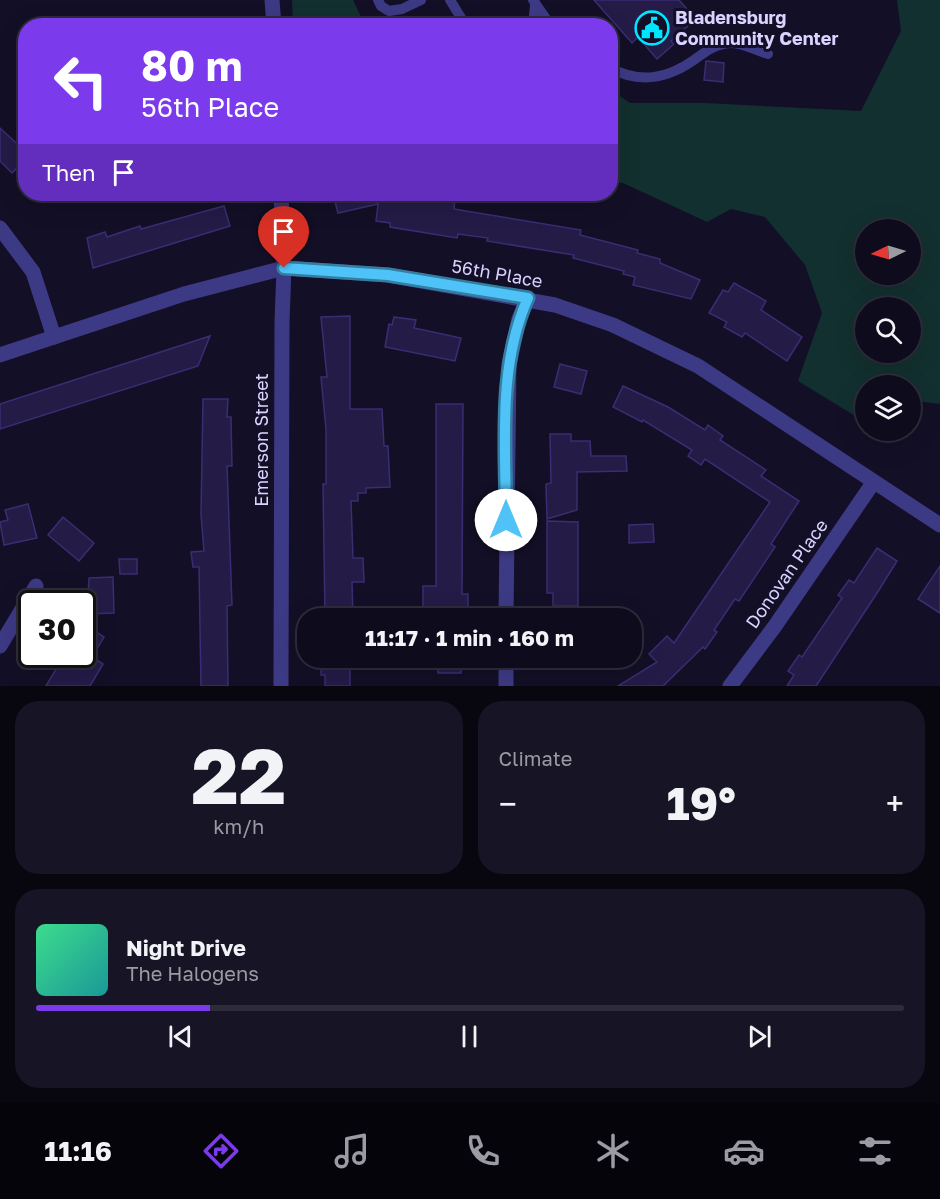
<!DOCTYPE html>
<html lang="en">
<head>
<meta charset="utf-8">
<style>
  :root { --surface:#0e0b1c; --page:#171425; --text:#f1f3f6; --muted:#9b9ba3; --line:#2e2b3b; --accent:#7c3aed }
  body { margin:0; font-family:"Golos Text",sans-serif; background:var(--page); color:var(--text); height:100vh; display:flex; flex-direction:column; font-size:22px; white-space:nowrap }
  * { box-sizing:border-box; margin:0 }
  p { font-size:20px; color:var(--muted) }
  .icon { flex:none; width:33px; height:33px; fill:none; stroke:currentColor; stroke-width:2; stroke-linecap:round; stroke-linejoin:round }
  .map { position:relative; height:686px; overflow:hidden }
  .panel { display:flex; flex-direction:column; gap:15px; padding:15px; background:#08060f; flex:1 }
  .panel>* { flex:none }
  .hud { position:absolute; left:18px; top:18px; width:600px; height:183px; border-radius:24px; box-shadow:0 6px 24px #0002,0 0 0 2px var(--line); background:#7c3aed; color:#fff; overflow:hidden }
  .needle { width:39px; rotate:265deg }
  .controls { position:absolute; left:855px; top:219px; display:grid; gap:12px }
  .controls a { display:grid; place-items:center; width:66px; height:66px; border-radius:50%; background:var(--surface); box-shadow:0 6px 24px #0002,0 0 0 2px var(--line); font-size:30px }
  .speed { position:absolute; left:18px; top:590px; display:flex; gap:12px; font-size:30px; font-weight:700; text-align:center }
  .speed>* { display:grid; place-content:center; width:78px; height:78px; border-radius:50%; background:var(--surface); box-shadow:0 6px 24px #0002,0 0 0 2px var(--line); line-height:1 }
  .speed .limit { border:3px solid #111; border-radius:9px; background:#fff; color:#111 }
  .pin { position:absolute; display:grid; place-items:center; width:51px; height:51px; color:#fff; margin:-62px -26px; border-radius:50% 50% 50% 0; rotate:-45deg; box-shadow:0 0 6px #0007 }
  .pin .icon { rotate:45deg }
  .me { position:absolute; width:66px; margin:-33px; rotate:0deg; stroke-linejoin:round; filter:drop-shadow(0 0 4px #0008) }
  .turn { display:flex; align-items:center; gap:21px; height:126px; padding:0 24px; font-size:27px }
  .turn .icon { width:78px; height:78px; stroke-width:2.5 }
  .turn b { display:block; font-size:42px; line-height:51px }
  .then { display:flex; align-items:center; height:57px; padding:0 24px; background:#0003; gap:12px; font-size:22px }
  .big { font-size:45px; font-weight:700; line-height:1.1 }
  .panel .card { flex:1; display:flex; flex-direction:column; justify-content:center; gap:9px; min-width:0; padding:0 21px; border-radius:24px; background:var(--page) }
  .panel .dial { align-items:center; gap:0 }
  .dial b { font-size:78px; line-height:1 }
  .song { display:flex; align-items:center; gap:18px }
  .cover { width:72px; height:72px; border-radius:9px; background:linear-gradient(135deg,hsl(150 70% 55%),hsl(180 70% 35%)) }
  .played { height:6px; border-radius:3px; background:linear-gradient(90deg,var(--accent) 20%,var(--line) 20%) }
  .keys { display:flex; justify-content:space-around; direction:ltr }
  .heat { display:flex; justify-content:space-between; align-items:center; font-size:33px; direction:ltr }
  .panel .tiles { flex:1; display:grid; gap:15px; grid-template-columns:1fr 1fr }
  .card:last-child { grid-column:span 2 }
  .trip { position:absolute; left:297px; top:608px; width:345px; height:60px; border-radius:24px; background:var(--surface); box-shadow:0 6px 24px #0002,0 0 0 2px var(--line); font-weight:700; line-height:60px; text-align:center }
  .menu { display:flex; height:96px; justify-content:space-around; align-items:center; background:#06040b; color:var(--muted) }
  .menu .icon { width:42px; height:42px }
  .menu .selected { color:var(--accent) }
  .menu b { font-size:27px; color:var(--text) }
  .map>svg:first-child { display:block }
  .green { fill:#12302f; fill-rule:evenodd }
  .building { fill:#241b47; stroke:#3b2d73; stroke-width:1.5 }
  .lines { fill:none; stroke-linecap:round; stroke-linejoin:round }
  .service { stroke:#3d3a85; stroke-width:10 }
  .minor { stroke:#3d3a85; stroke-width:15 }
  .tertiary { stroke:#3d3a85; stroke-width:15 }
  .route-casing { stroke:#337fa1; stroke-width:15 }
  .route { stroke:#4fc3f7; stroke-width:10 }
  .labels { text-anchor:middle; stroke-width:6; stroke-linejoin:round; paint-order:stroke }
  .poi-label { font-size:18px; font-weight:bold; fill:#d9d4ff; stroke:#130f26; text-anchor:start }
  .street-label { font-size:18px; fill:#d9d4ff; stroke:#130f26 }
</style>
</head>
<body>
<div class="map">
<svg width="940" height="686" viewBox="0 0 940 686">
  <rect width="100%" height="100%" fill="#130f26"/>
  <g class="green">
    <path d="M292 0H353L365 25H293Z"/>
    <path d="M897 0H940V404L915 401 911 404 910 386H866L865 422 798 381 822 313 805 265 765 217 731 209 707 222 623 183 611 181V90L630 103H705L861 111 901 31ZM866 230H910V274H866ZM866 308H910V352H866Z"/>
  </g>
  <g class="building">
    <path d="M594 0H679L696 19 671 41 674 44 657 59 638 37 632 43Z"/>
    <path d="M706 61 724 63 723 82 704 80Z"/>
    <path d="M0 128 26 152V159L12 173 0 161Z"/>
    <path d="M333 194H394V198L428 202 430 194 455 198 454 209 581 230 580 235 638 250 637 253 660 259V263L700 280 691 299 633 285 635 277 623 274 624 271 573 258 574 255 487 241 488 238 458 234 457 238 390 227V223L376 221 378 204 338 213Z"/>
    <path d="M224 206 230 226 93 268 87 238 105 232 107 237 140 226 141 229Z"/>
    <path d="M734 283 766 301 761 310 802 337 787 361 745 333 742 337 724 327 727 322 709 313 723 290 728 292Z"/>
    <path d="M350 316V409H382L384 446H388L390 487 366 488V493H358V501H351L353 558H363L364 582H352L353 618H325L323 484H326V429L321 377H327L321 317Z"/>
    <path d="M394 317 416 320 414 328 461 338 455 361 385 347 389 324 392 325Z"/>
    <path d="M210 336 198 366 0 429V404Z"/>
    <path d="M560 364 587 371 581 394 554 387Z"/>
    <path d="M623 386 668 407 705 430 708 425 723 436 720 440 766 470 761 476 799 501 771 544 775 547 739 601 735 599 714 630 717 632 705 649 703 647 663 686H618L657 662 649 654 667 636 674 643 770 502 705 459 701 465 688 456 692 450 643 420 642 422 613 407Z"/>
    <path d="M203 399H228L227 417H231L232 466H227L232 605 227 606 228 686H201L199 567H193L191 552 204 551 201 515Z"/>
    <path d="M436 404H463L462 594H468V614H462V618H423V586H436Z"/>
    <path d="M550 434H571V441H590L591 456H626L627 471 577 472V510L547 519 546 484 551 483Z"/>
    <path d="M28 504 37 538 4 545 0 522 8 520 5 510Z"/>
    <path d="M63 517 94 543 79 561 48 535Z"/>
    <path d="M547 521 578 522V606H553V593H547Z"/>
    <path d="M653 524 654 542 629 543V525Z"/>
    <path d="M877 548 897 561 879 590 816 686H787L794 675 788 671 799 655 802 657 842 598 838 595 849 580 854 583Z"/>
    <path d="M119 559H137V574H120Z"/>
    <path d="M940 566V613L918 599Z"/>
    <path d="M113 577 114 613 87 614 89 578Z"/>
    <path d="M87 626 104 637 92 657 103 664 90 686H46L65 654H87Z"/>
    <path d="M321 657H350V686H325V675H321Z"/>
    <rect x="438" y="657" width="23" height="16"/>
  </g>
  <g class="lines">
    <g class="service">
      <path d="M378 0 381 6 389 11 402 9 421 0"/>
      <path d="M450 0 466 26"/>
      <path d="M533 0 551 26"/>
      <path d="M533 26 535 5"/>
      <path d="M610 68C640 84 667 79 694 60 706 51 717 43 732 43 743 43 757 51 768 54"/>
    </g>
    <g class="minor">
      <path d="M0 228 33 272 54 337"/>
      <path d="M284 268 388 275 555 305 613 325 698 366 940 525"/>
      <path d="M506 618 509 364 519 319 528 298"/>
      <path d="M0 646 36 586"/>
      <path d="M506 657V686"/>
      <path d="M730 686 775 626 873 483"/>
    </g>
    <g class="tertiary">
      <path d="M272 0 274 26"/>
      <path d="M0 355 184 294 284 268"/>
      <path d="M281 686 282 322 284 268 281 194"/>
    </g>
  </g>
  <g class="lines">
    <g class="route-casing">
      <path id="route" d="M284 268 388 275 528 298C497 367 506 447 506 520"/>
    </g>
    <use href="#route" class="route"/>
  </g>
  <defs>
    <g id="civic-ring" transform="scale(1.725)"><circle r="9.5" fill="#130f26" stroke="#00e5ff" stroke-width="1.5"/><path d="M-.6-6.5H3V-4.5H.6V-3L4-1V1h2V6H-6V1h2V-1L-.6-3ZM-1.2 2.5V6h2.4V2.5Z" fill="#00e5ff"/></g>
  </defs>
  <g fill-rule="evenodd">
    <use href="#civic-ring" x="652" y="28"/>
  </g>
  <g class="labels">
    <g class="poi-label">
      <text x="675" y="24">Bladensburg<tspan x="675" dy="21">Community Center</tspan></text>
    </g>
    <g class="street-label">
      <text transform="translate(497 274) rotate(10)" y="6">56th Place</text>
      <text transform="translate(262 440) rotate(-90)" y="6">Emerson Street</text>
      <text transform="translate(787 574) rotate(-55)" y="6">Donovan Place</text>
    </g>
  </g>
</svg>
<div class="controls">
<a><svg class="needle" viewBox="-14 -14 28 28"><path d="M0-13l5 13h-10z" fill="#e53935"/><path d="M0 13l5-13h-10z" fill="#9b9ba3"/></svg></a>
<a><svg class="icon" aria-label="search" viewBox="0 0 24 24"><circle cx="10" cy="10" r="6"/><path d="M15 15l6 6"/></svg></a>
<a><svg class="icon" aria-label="layers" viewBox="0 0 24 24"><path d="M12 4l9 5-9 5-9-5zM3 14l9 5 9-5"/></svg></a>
</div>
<div class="speed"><div class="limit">30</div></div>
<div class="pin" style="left:284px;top:268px;background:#d93025"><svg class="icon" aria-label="arrive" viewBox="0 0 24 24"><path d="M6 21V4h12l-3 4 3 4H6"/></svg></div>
<svg class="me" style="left:506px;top:520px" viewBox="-20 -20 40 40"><circle r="19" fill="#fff"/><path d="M0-13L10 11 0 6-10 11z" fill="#4fc3f7"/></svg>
<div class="trip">11:17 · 1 min · 160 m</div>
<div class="hud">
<div class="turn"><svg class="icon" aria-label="left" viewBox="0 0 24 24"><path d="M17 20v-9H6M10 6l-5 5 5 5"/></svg><div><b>80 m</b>56th Place</div></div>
<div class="then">Then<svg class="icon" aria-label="arrive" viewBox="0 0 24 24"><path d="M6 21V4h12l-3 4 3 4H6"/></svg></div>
</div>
</div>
<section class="panel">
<div class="tiles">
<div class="card dial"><b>22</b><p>km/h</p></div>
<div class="card"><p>Climate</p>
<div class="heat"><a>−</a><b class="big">19°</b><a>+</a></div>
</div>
<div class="card">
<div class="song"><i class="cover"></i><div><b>Night Drive</b><p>The Halogens</p></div></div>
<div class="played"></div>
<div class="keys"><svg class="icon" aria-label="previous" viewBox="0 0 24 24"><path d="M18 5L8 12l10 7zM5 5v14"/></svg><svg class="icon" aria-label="pause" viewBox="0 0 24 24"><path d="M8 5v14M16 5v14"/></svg><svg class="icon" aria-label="next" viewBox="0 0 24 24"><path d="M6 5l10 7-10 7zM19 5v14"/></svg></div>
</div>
</div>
</section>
<nav class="menu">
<b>11:16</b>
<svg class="icon selected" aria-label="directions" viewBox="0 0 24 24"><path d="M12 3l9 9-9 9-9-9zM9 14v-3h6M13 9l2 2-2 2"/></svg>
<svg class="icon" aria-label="music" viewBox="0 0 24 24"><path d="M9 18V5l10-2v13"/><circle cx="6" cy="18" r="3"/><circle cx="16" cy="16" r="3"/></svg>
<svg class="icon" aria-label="phone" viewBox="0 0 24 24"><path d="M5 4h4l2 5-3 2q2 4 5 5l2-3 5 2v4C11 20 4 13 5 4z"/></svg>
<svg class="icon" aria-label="climate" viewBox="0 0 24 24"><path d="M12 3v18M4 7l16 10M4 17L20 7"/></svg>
<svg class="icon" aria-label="car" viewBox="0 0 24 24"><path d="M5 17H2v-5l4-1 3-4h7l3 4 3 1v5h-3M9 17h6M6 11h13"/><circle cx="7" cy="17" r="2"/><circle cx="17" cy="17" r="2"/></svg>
<svg class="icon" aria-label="filters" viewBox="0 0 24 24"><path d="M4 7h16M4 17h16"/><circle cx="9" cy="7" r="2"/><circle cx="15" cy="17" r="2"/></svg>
</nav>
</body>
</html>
